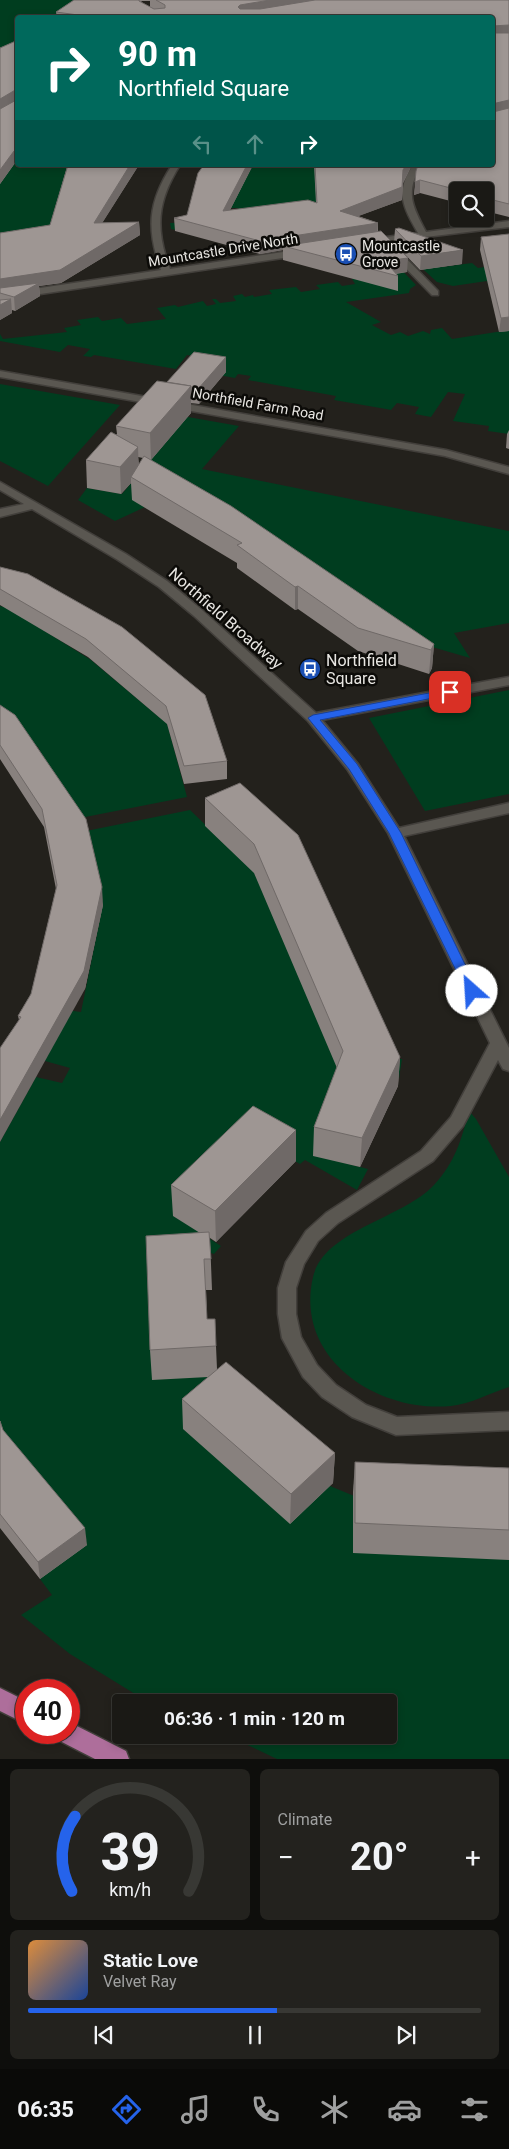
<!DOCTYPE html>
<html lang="en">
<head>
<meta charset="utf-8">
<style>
  :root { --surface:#1a1915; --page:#23221e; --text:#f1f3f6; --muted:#9fa0a0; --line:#383834; --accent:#2563eb }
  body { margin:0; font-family:Roboto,sans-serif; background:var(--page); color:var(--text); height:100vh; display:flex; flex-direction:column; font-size:19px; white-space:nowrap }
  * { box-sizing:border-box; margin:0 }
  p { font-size:16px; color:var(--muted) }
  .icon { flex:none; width:28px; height:28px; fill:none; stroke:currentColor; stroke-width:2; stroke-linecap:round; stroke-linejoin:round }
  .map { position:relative; height:1759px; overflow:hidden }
  .sheet { display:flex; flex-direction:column; gap:10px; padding:10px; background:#0e0e0c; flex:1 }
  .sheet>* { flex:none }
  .hud { position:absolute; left:15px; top:15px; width:480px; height:152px; border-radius:5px; box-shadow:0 2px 8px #0003,0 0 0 1px var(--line); background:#00695c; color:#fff; overflow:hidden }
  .buttons { position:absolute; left:449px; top:182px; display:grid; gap:10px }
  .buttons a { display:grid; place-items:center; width:45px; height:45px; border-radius:5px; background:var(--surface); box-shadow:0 2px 8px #0003,0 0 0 1px var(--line); font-size:25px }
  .speed { position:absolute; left:15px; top:1679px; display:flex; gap:10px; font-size:25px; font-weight:700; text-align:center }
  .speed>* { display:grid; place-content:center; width:65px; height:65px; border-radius:50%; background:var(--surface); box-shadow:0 2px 8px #0003,0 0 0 1px var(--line); line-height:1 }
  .speed .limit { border:8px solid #d22; background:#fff; color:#111 }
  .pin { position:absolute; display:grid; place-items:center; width:42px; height:42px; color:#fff; margin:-21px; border-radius:10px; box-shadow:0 2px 8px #0006 }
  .me { position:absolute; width:55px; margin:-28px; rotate:334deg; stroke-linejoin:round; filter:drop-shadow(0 0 4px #0008) }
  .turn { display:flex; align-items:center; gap:18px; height:105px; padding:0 20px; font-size:22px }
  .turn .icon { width:65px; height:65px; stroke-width:2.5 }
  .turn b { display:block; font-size:35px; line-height:42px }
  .lanes { display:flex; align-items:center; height:48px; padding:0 20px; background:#0003; justify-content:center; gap:25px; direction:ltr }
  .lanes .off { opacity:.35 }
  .big { font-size:38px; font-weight:700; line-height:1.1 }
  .sheet .widget { flex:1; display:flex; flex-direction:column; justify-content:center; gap:8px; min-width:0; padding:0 18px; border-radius:8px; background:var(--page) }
  .sheet .dial { align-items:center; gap:0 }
  .dial svg { height:130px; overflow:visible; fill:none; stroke:var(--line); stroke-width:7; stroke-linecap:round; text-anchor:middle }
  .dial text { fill:var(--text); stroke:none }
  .song { display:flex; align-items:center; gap:15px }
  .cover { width:60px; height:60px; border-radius:8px; background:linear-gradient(135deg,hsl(30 70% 55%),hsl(220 70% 35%)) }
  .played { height:5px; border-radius:2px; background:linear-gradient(90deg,var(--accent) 55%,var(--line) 55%) }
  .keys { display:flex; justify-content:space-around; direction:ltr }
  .heat { display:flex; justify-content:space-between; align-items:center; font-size:28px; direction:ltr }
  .sheet .tiles { flex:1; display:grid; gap:10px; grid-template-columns:1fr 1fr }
  .widget:last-child { grid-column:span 2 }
  .trip { position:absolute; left:112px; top:1694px; width:285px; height:50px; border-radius:5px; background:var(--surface); box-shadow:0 2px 8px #0003,0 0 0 1px var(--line); font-weight:700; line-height:50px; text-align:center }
  .menu { display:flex; height:80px; justify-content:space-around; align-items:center; background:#0a0a08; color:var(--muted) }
  .menu .icon { width:35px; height:35px }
  .menu .current { color:var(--accent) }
  .menu b { font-size:22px; color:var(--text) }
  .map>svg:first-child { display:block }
  .green { fill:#003d1f }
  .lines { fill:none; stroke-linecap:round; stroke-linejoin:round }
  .minor-casing { stroke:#423f3b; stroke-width:3 }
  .major-casing { stroke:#423f3b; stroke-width:3 }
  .minor { fill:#5a5751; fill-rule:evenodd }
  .major { fill:#ae6e9b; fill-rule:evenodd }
  .wall { fill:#88817e; fill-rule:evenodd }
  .shaded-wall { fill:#6f6967 }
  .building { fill:#9e9693; stroke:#6f6967 }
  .route { fill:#2563eb; stroke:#184099 }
  .labels { text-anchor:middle; stroke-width:5; stroke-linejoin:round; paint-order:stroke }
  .far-poi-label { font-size:14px; fill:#e8e6e2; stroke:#0c0b08; text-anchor:start }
  .far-street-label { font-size:14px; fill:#e8e6e2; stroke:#0c0b08 }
  .street-label { font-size:16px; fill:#e8e6e2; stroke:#0c0b08 }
  .poi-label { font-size:16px; fill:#e8e6e2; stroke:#0c0b08; text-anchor:start }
</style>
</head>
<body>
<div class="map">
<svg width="509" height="1759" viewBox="0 0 509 1759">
  <rect width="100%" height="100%" fill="#23211c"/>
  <g class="green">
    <path d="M0 0H96L81 18 46 14 40 17 18 18 17 57 0 68Z"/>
    <path d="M17 159 18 165H76L68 218 0 245V167Z"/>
    <path d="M245 165H352L347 201 194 234 171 229 170 223 226 221 237 218 238 208H228Z"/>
    <path d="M413 260 442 267 472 263 478 268 492 266 488 284 487 281 453 286 437 282Z"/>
    <path d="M395 263 416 285 410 289 409 293 346 302 381 322 372 325 391 335 400 332 408 336 423 331 430 334 431 330 442 328 452 339 509 330V434L488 431 489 426 453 421 465 394 448 392 431 417 415 414 419 407 397 403 391 410 386 409 334 400 336 396 248 380 251 376 238 374 235 378 213 374 200 357 187 355 176 369 94 355 91 357 83 356 90 349 68 345 60 352 0 341V334L3 339 67 332 64 328 81 325 77 320 98 317 102 321 121 318 127 324 166 319 157 308 175 305 178 307 203 301 207 306 216 304 212 299H216L220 303 236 301 233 296 242 294 245 297 253 295 254 297 272 294 269 290 296 287 301 292 320 289 316 285 338 282 342 286 355 284 352 279 368 277Z"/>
    <path d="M0 384 120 405 48 486 0 461Z"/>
    <path d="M154 411 239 426 202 469 509 531V623L454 633 470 658 370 629 173 494 115 521 78 500 87 488 122 494 144 468 152 454H156L177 429Z"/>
    <path d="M0 606 8 608 91 660 159 717 165 716 187 797 75 819 38 747 0 721Z"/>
    <path d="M509 690V794L425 811 369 718Z"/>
    <path d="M190 810 276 893 386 1059H402L399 1078 347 1066 313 1155 368 1169 357 1190 305 1160 300 1164 253 1137 173 1215 221 1246 214 1254 211 1253 210 1263 148 1267 213 1376 330 1486 509 1560V1759H277L227 1735H389V1702H148L70 1654 21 1615 52 1595 40 1579 0 1431V1142L36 1077 62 1083 70 1068 45 1061 36 1006 81 1012 101 914 86 831Z"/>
    <path d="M469 1111 476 1119 509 1177V1387C490 1393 471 1404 451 1406 378 1413 294 1359 313 1277 324 1230 402 1219 434 1185 455 1162 461 1141 469 1111Z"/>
  </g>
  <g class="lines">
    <g class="minor-casing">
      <g id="minor">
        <path d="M172 165H180C157 201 155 229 170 269L303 249 308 252 303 255 0 300V294L161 270C146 229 148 202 172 165Z"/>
        <path d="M413 165H421C405 192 412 206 426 232L509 221V227L367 244 365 242 370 239 418 233C403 207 395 192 413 165Z"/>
        <path d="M393 247 396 248 438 291V295H432L390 252V248Z"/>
        <path d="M0 371 446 450 509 467V474L445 456 0 377Z"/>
        <path d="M0 482 126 554 167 581 202 610 316 713 509 677V685L322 720 358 764 399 828 509 803V813L404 836 509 1048V1071L503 1069 498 1060 463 1126 433 1161 338 1223 318 1241 304 1264 296 1288V1314L301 1337 317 1365 336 1385 366 1405 397 1417 509 1412V1430L396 1435 352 1417 322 1397 303 1377 282 1338 278 1314V1288L286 1262 306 1231 326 1213 421 1151 451 1117 490 1043 388 833 347 769 308 721 194 616 159 587 118 560 32 509 0 517V509L24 504 0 490Z"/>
      </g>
    </g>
    <g class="major-casing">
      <g id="major">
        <path d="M0 1688 26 1701V1724L0 1711Z"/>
        <path d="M69 1722 126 1751 129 1759H95L58 1740 55 1732H69Z"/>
      </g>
    </g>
    <use href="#minor" class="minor"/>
    <use href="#major" class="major"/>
  </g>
  <g class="wall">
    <path d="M74 0H509V217L485 211V191H458V203L420 193 414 195 418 165 492 18H57L56 12ZM142 1H150V7L141 2Z"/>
    <path d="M18 40V164L15 163 0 184V48Z"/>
    <path d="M35 165H146L143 168H137L102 223 139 222 140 235 61 283 39 286 40 296 15 311 12 310V313L0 320V233L50 225 67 167Z"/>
    <path d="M202 165H253L230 210 316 203 314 165H412L403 183 402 200 358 216 378 223V232L407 272 396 274 398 276V291L283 260V250L260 254 175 231 174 218 187 215 204 165Z"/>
    <path d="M395 229 462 264 420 270 394 243Z"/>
    <path d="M509 234V331L499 332 480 250 481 237Z"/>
    <path d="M226 357V372L199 404 191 403V413L151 460 434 644 432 668 429 674 358 651 298 609 295 610 237 568V563L132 500 131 483 121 494 87 488 86 460 117 434 116 426 167 382ZM138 457 143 458 139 465Z"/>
    <path d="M509 430V449L506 448 507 434Z"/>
    <path d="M0 567 28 574 227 761V779L184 784 167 724 88 657 0 605Z"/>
    <path d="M0 705 103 905 85 989 19 1020 18 1016 31 994 56 889 44 827 0 759Z"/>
    <path d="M240 783 400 1057 398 1086 360 1167 313 1156 314 1127 337 1068 254 873 205 826V798Z"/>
    <path d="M296 1161 216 1242 210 1238 212 1290H206L207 1319 216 1346 217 1369 335 1453 333 1483 290 1524 183 1429 182 1399 208 1377 152 1380 150 1350 200 1233 173 1216 171 1185Z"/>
    <path d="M0 1421 3 1430 87 1545 40 1579 0 1528Z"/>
    <path d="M355 1462 509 1468V1560L353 1553V1492Z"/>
  </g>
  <g class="shaded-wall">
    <path d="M270 0H333L240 16 238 7 240 5Z"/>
    <path d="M509 25V36L492 38V26Z"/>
    <path d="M17 89 18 102 0 111V99Z"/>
    <path d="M509 100V112L492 115 493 103Z"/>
    <path d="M14 151 15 163 0 184V170Z"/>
    <path d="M130 165H137V168L94 236V223Z"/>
    <path d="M247 165H253L223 224V211Z"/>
    <path d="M406 165H412L403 183 402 200 340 223V211L403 170Z"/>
    <path d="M420 180V193L414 195 415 182Z"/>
    <path d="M139 222 140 235 61 283 39 286 40 296 15 311 14 297 0 293V279Z"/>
    <path d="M378 223 377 236 283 246V250L260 254V241Z"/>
    <path d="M463 250 462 264 420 270 421 256Z"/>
    <path d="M408 258 407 272 391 274 385 261Z"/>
    <path d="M11 299 12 313 0 320V305Z"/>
    <path d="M509 317V331L499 332 501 318Z"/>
    <path d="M226 357V372L199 404 198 389Z"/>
    <path d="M191 386V413L151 460 150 433Z"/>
    <path d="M138 447 139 474 131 477V483L121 494 120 467Z"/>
    <path d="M298 586V609L295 610V587Z"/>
    <path d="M434 644 432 668 429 674 431 650Z"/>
    <path d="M102 887 103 905 85 989 0 1142V1120Z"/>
    <path d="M400 1057 398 1086 360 1167 362 1138Z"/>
    <path d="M296 1130V1161L216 1242 215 1211Z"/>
    <path d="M335 1453 333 1483 290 1524 291 1494Z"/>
    <path d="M85 1528 87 1545 40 1579 38 1562Z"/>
  </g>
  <g class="building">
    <path d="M74 0H139V1L154 9 165 8V5L156 0H270L240 5 238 7 240 9H260L315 0H509V25L492 26V18H72L78 15 56 12Z"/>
    <path d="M492 33H509V100L492 104Z"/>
    <path d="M18 40V90L17 89 0 99V48Z"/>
    <path d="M18 99V151H14L0 170V109Z"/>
    <path d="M509 108V204L485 198V191H462L420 180 415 182 416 171 418 165H492V111L493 112Z"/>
    <path d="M68 165H130L94 223 139 222 60 270 0 279V233L50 225Z"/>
    <path d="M204 165H247L223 211 308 200 317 203 315 165H406L403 170 402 187 340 211 378 223 260 241 174 218 187 215 198 173Z"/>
    <path d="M399 228 463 250 421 256 395 229Z"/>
    <path d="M381 231 408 258 385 261 398 276 283 246Z"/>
    <path d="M509 234V317L501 318 481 237Z"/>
    <path d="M39 283 14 297 0 293V288Z"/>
    <path d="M11 299 0 305V300Z"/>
    <path d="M194 352 226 357 198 389 191 388V386L167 382Z"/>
    <path d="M157 381 191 386 150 433 116 426Z"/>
    <path d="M111 432 138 447 120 467 86 460Z"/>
    <path d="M144 456 231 506 434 644 431 650 358 628 298 586 295 587 237 545 242 543 131 477Z"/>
    <path d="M0 567 28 574 122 627 205 695 227 761 184 766 166 706 86 639 0 589Z"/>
    <path d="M0 705 15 715 86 819 102 887 84 971 0 1120V1048L21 1017 18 1016 31 994 57 885 42 809 0 745Z"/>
    <path d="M240 783 298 835 400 1057 362 1138 314 1127 343 1051 254 844 205 798Z"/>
    <path d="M253 1106 296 1130 215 1211 171 1185Z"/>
    <path d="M209 1232 211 1259H204L207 1319H215L216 1346 150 1350 146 1236Z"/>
    <path d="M226 1362 335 1453 291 1494 182 1399Z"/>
    <path d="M0 1421 3 1430 85 1528 38 1562 0 1514Z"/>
    <path d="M355 1462 509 1468V1530L355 1523Z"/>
  </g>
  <path class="route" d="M450 689 454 690V694L320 720 357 764 401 833 478 991 472 995 466 991 389 833 349 769 308 718 313 715Z"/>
  <defs>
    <g id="bus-disc" transform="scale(1.125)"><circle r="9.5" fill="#1a4fb4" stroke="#0c0b08"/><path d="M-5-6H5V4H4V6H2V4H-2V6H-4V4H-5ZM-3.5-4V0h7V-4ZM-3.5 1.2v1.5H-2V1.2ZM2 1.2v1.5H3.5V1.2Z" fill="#fff"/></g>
  </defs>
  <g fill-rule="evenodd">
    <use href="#bus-disc" x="346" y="254"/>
    <use href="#bus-disc" x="310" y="669"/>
  </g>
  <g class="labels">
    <g class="far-poi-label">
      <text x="362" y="251">Mountcastle<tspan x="362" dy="16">Grove</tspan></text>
    </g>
    <g class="far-street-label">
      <text transform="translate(223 250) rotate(-9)" y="5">Mountcastle Drive North</text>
      <text transform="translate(258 404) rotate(10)" y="5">Northfield Farm Road</text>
    </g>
    <g class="street-label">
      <text transform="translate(226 618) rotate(41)" y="6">Northfield Broadway</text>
    </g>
    <g class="poi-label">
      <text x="326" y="666">Northfield<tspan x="326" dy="18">Square</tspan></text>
    </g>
  </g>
</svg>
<div class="buttons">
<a><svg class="icon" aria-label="search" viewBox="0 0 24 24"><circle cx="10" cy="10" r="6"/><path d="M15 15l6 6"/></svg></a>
</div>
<div class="speed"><div class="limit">40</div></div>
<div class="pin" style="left:450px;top:692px;background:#d93025"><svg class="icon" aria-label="arrive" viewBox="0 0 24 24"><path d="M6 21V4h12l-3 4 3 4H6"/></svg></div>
<svg class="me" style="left:472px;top:991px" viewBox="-20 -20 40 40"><circle r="19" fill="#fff"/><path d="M0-13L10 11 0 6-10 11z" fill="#2563eb"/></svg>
<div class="trip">06:36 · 1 min · 120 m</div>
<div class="hud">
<div class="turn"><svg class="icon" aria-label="right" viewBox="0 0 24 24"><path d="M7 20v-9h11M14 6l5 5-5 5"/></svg><div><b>90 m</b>Northfield Square</div></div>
<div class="lanes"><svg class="icon off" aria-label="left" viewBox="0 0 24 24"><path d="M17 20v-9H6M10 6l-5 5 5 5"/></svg><svg class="icon off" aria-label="ahead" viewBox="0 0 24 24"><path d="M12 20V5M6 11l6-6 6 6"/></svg><svg class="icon" aria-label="right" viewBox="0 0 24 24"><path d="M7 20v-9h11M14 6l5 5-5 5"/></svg></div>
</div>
</div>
<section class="sheet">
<div class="tiles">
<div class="widget dial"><svg viewBox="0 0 100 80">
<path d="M14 69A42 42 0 1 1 86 69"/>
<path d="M14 69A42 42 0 0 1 16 23" stroke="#2563eb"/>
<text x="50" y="56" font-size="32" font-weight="700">39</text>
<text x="50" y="72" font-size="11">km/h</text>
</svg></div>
<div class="widget"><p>Climate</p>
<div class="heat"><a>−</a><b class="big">20°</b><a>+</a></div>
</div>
<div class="widget">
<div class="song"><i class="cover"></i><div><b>Static Love</b><p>Velvet Ray</p></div></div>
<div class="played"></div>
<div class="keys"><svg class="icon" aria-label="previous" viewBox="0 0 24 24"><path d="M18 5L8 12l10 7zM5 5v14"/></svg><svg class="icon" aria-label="pause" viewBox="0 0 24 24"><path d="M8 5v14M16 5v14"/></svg><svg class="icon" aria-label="next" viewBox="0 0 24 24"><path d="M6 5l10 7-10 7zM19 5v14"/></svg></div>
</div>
</div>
</section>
<nav class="menu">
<b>06:35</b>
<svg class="icon current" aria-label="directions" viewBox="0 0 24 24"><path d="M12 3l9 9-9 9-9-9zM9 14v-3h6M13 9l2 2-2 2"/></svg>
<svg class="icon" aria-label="music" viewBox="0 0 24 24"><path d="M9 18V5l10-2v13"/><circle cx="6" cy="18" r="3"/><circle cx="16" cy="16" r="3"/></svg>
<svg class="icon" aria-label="phone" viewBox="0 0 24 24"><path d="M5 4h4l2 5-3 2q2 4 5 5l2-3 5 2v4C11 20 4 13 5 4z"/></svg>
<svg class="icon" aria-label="climate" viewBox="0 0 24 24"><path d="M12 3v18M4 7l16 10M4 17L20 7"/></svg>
<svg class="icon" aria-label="car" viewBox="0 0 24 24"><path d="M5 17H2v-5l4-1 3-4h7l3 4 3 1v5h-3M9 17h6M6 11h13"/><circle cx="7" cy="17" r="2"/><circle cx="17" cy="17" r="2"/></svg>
<svg class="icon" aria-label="filters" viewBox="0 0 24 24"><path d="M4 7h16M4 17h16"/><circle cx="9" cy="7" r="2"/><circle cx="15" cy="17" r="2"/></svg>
</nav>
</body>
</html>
